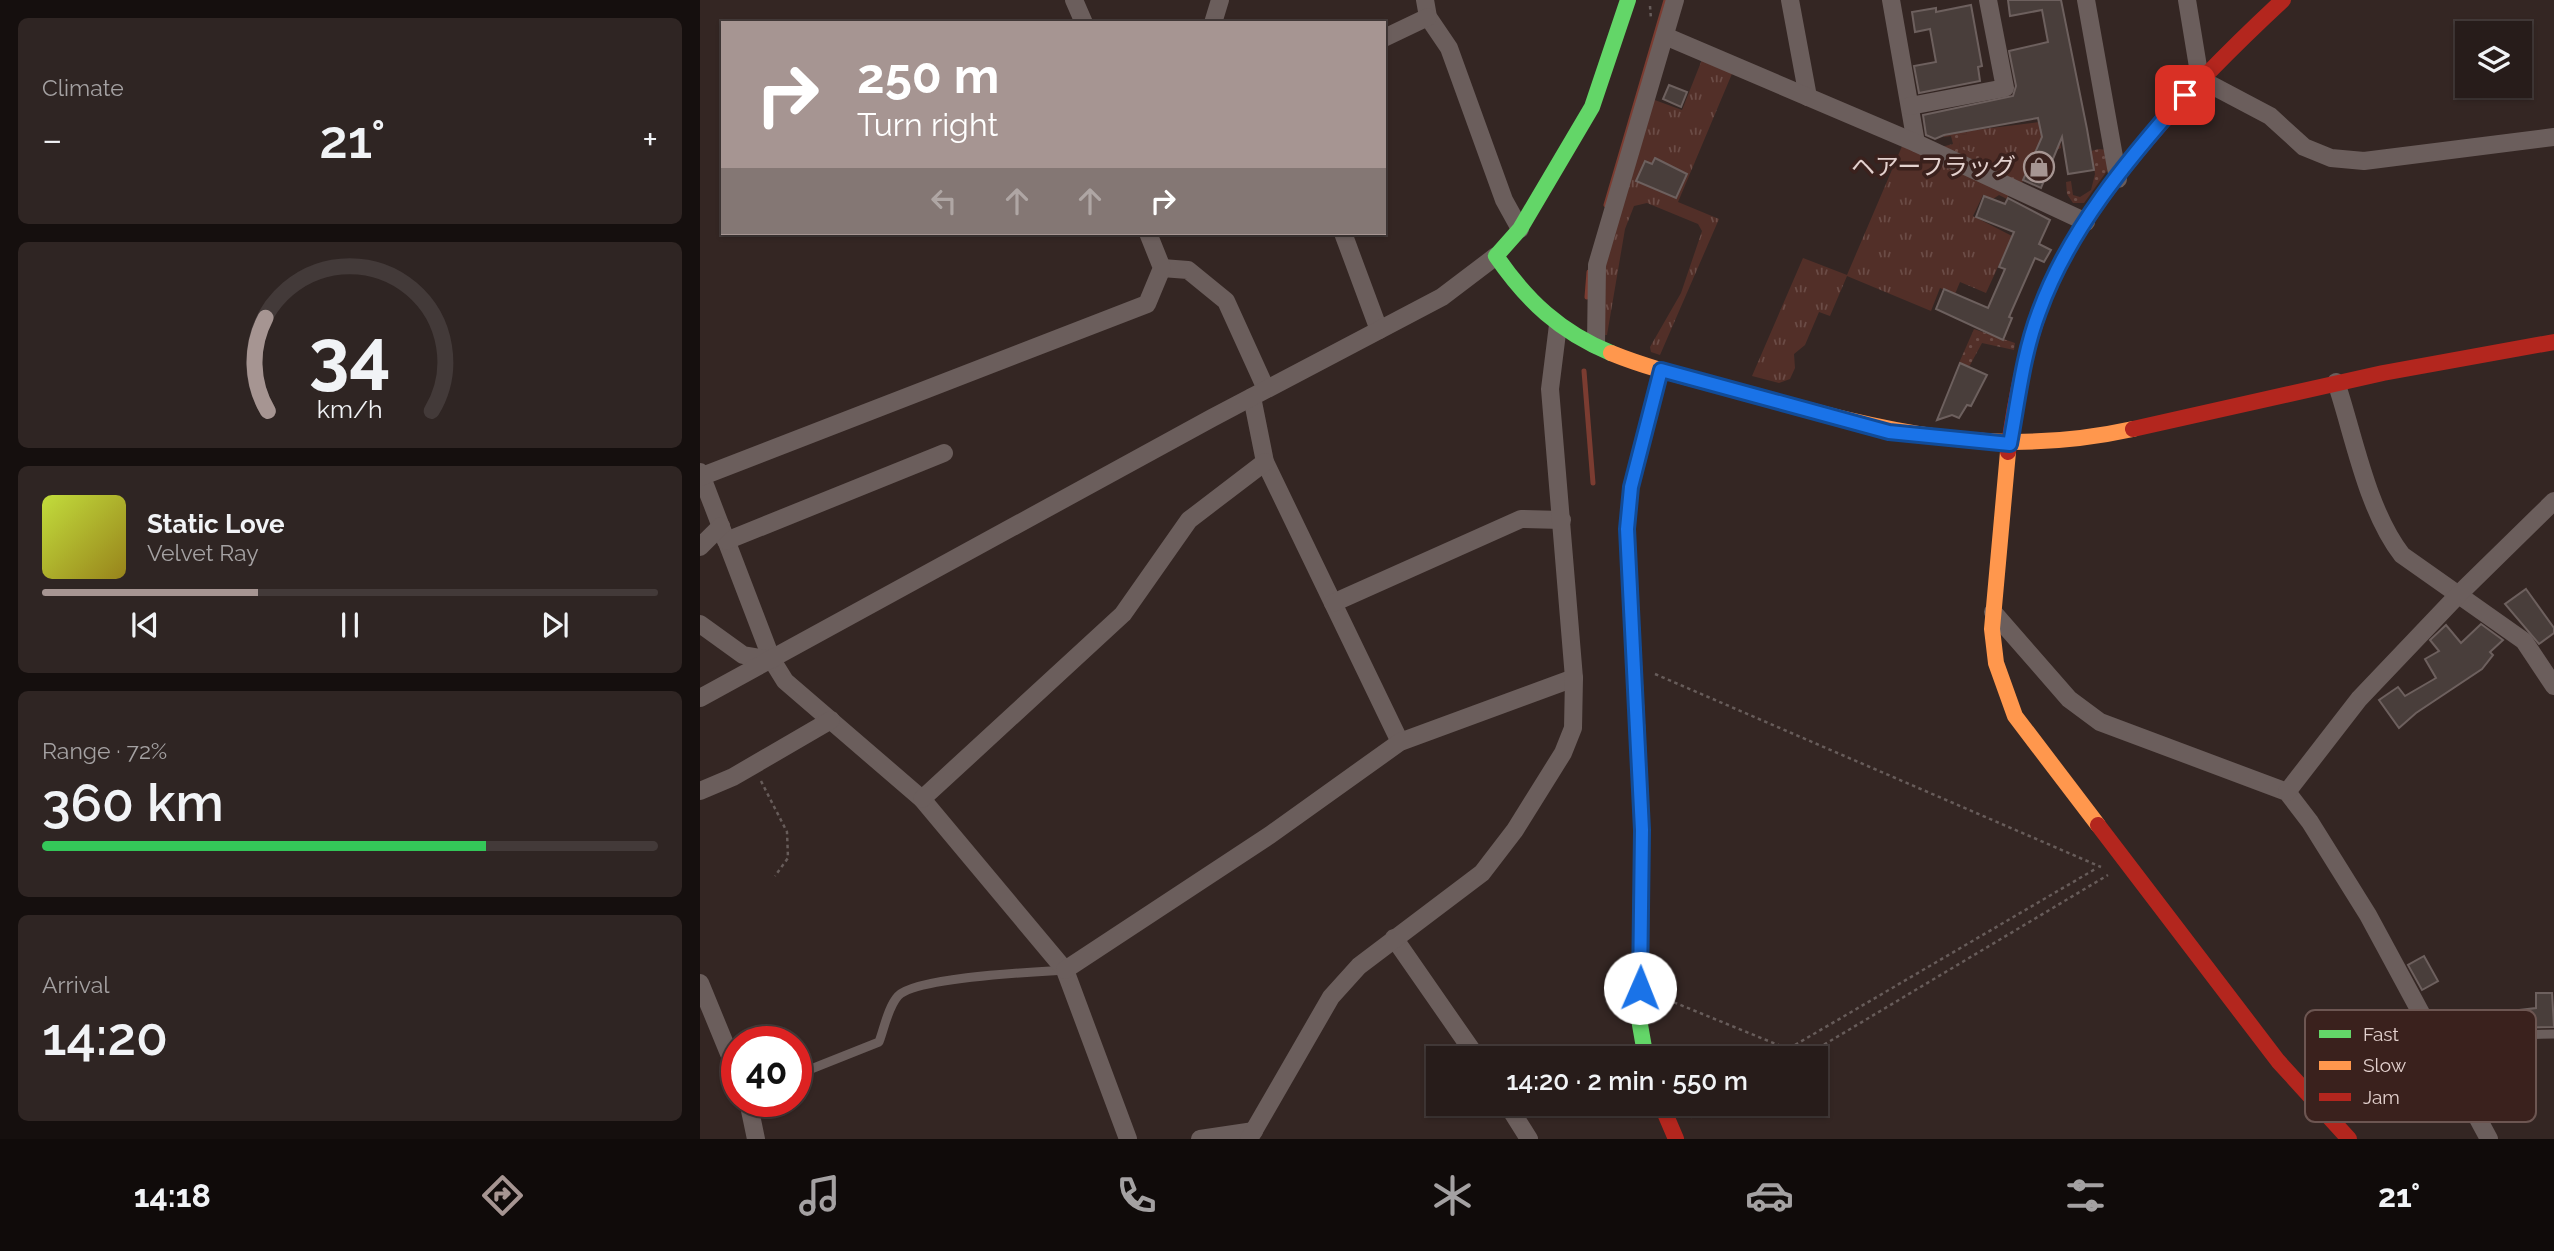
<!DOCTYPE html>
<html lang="en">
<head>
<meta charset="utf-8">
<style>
  :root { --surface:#271c1a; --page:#2f2523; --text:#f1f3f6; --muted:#a4a1a2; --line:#433a39; --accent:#a69592 }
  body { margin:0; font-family:Raleway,"Noto Sans JP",sans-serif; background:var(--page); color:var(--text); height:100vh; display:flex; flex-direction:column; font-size:26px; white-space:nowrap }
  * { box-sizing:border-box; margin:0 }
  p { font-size:23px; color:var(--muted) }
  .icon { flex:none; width:38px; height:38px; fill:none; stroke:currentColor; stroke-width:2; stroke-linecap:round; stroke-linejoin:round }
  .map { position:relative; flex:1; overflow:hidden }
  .details { display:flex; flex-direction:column; gap:18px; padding:18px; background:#150f0e; width:700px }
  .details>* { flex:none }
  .hud { position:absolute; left:21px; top:21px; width:665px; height:214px; border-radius:0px; box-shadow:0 2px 5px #0004,0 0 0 2px var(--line); background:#a69592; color:#fff; overflow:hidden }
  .fabs { position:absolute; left:1755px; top:21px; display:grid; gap:14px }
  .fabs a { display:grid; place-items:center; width:77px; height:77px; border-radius:0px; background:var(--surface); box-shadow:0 2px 5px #0004,0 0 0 2px var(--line); font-size:35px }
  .speed { position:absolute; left:21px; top:1026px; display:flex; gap:14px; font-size:35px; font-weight:700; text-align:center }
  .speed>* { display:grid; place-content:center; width:91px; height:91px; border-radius:50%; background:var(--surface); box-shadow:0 2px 5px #0004,0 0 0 2px var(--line); line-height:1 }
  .speed .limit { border:10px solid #d22; background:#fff; color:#111 }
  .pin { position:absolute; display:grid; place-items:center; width:60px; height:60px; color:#fff; margin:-30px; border-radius:14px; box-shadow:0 4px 10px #0006 }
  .me { position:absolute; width:77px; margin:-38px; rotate:1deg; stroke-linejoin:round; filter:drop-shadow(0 0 5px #0008) }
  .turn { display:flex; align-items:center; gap:24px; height:147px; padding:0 21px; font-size:32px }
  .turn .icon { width:91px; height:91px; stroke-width:2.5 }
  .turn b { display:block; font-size:49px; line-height:60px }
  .lanes { display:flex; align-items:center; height:66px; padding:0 21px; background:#0003; justify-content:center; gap:35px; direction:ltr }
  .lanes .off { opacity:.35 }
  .big { font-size:52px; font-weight:600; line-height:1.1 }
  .details .widget { flex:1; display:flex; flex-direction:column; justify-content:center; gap:10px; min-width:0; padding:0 24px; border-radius:10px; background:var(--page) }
  .details .dial { align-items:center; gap:0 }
  .dial svg { height:182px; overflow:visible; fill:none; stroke:var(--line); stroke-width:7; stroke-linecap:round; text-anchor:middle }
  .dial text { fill:var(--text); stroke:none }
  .song { display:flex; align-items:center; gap:21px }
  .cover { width:84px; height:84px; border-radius:10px; background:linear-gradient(135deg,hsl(70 70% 55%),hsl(50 70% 35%)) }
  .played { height:7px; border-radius:4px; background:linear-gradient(90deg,var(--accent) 35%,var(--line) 35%) }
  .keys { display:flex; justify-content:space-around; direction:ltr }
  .heat { display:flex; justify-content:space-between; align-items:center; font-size:38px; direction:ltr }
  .charge { height:10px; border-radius:5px; background:linear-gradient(90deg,#34c759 72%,var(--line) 0) }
  .trip { position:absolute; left:726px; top:1046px; width:402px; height:70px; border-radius:0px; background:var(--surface); box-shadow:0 2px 5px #0004,0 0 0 2px var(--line); font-weight:600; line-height:70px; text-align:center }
  .menu { display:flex; height:112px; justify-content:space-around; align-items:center; background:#100b0a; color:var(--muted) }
  .menu .icon { width:49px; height:49px }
  .menu .active { color:var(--accent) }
  .menu b { font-size:32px; color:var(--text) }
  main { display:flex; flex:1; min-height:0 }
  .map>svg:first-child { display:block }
  .grass { fill:url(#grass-tufts) }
  .park { fill:url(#park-dots) }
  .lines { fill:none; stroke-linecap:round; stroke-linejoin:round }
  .stream { stroke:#7b3c31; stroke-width:5 }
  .building { fill:#493e3b; stroke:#6d605e; stroke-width:2 }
  .path { stroke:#675c5a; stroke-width:2.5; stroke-dasharray:3.5 3.5; stroke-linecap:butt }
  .lane { stroke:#6b5e5c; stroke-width:9 }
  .street { stroke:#6b5e5c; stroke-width:18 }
  .fast { stroke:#63d668; stroke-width:16 }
  .slow { stroke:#ff974d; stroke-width:16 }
  .jam { stroke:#b3261e; stroke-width:16 }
  .route-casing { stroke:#114b97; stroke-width:18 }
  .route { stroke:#1a73e8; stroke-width:12 }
  .labels { text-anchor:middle; stroke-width:7; stroke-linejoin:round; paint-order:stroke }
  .poi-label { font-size:24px; fill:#e3d1ce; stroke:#3a211d; text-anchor:end }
  .key { fill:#3a211d; stroke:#6d5652; stroke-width:2 }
  .key-label { font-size:19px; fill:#e3d1ce }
</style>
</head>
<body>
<main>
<section class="details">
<div class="widget"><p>Climate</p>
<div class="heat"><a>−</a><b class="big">21°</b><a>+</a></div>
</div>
<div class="widget dial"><svg viewBox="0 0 100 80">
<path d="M14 69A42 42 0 1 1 86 69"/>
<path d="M14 69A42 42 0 0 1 13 28" stroke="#a69592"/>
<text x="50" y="56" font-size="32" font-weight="700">34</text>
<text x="50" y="72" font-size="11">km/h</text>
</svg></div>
<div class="widget">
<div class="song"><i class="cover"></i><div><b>Static Love</b><p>Velvet Ray</p></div></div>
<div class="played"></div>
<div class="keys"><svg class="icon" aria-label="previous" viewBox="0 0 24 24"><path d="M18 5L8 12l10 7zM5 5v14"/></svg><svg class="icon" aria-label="pause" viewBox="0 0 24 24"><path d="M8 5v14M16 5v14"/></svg><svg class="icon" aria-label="next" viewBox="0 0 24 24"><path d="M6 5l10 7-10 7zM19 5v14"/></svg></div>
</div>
<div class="widget"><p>Range · 72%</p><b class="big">360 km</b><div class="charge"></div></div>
<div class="widget"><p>Arrival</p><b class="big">14:20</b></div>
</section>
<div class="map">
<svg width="1854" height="1139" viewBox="0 0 1854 1139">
  <defs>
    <pattern id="grass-tufts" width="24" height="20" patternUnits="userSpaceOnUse" patternTransform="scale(1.75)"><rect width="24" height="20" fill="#522f28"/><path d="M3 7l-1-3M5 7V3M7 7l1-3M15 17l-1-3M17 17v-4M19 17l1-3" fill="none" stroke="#6b4c46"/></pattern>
    <pattern id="park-dots" width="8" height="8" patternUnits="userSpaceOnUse" patternTransform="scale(1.75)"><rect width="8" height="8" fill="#522f28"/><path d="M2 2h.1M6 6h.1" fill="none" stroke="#6b4c46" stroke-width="1.8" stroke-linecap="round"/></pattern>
  </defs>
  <rect width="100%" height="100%" fill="#342623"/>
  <g class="grass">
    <path d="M1003 57 1034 69 978 202 1019 219 960 355 951 352 950 347 981 293 1002 231 998 224 947 203 934 206 925 229 907 335H904L902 278 952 99 982 110Z"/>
    <path d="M1339 122 1358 128 1361 148 1356 150 1339 143 1320 188C1301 164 1285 161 1259 149L1260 135 1267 134V131Z"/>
    <path d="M1203 144 1310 192 1307 199 1299 195 1293 199 1283 195 1273 216 1312 236 1286 293 1260 282 1255 294 1240 288 1231 311 1147 276 1130 316 1119 312 1105 345 1094 354 1095 368 1090 379 1079 383 1052 376 1103 258 1147 275Z"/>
  </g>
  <g class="park">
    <path d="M1264 113 1267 134 1261 135 1259 149 1279 153 1316 177 1315 182 1241 147 1253 144 1251 136 1244 137 1242 129Z"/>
    <path d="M1399 149 1408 150 1407 171 1384 203H1373L1367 194 1366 182 1371 181 1373 195 1380 197 1391 190 1395 174 1391 151Z"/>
    <path d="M1274 329 1315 343 1314 350 1282 343 1269 367 1259 363Z"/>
  </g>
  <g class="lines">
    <g class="stream">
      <path d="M906 205 966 0"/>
      <path d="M887 297 889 272"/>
      <path d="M884 371 893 483"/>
    </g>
  </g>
  <g class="building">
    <path d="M1308 0H1361L1387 129 1394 170 1368 174 1362 137 1341 188 1323 180 1342 137 1338 118 1244 135 1235 139 1226 135 1223 115 1313 96 1316 86 1309 51 1348 42 1342 10 1310 16Z"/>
    <path d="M1271 5 1282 66 1278 67 1280 81 1219 93 1214 66 1236 62 1230 29 1215 32 1212 12 1236 8V12Z"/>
    <path d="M969 85 987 92 981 107 963 99Z"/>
    <path d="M955 158 987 174 976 198 936 181 945 161 952 164Z"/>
    <path d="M1284 196 1305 204 1308 198 1350 220 1339 244 1351 250 1344 262 1335 258 1309 317 1312 318 1303 340 1236 309 1244 289 1288 308 1305 269 1299 267 1314 232 1276 217Z"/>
    <path d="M1260 363 1287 375 1271 406 1267 405 1259 418 1252 415 1237 420Z"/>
    <path d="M1826 589 1854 628V633L1839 644 1805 604Z"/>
    <path d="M1781 624 1803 640 1790 652 1793 655 1782 669 1716 713 1699 728 1679 700 1698 687 1705 696 1736 678 1725 659 1739 651 1730 640 1746 625 1761 643Z"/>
    <path d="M1724 956 1738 981 1722 990 1708 965Z"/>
    <path d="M1836 993H1852L1854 1027 1804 1028 1803 1012 1836 1008Z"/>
  </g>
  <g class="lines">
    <g class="path">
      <path d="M950 6 951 19"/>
      <path d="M955 674 1401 867"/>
      <path d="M61 781 87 832 88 858 75 876"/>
      <path d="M961 997 1088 1049"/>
      <path d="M1071 1059 1397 868"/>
      <path d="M1100 1059 1408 875"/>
      <path d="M988 1112 996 1104"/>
      <path d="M991 1117 1023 1104"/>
    </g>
    <g class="lane">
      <path d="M1735 1037 1854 1034"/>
      <path d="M96 1075 179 1042C184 1029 188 1007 198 996 216 977 334 972 365 970"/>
    </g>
    <g class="street">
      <path d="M374 0 384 23"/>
      <path d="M725 0 728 17 749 48 804 200 820 229"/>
      <path d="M1090 0 1108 97"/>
      <path d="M1191 0 1216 143"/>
      <path d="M1386 0 1418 179"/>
      <path d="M1487 0 1500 79 1570 116 1604 147 1631 158 1664 161 1854 137"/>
      <path d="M513 23 520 0"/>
      <path d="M965 36 1216 143 1386 222"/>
      <path d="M684 38 728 17"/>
      <path d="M1210 106 1305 88 1288 0"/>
      <path d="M643 233 679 330"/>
      <path d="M462 268 488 270 526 301 566 389"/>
      <path d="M896 345 897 265 975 0"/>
      <path d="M1636 382C1654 436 1667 510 1702 555L1824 641 1854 686"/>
      <path d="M552 397 565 462 700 742"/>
      <path d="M0 472 72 660 85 681 222 799 365 970 428 1139"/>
      <path d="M0 477 447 304 462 268 448 233"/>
      <path d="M26 541 244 453"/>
      <path d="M0 547 21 526"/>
      <path d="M633 603 821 519 862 520"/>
      <path d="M1293 612 1369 699 1400 722 1587 792 1610 822 1668 915 1789 1139"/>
      <path d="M0 624 43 655 72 660"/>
      <path d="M0 698 512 418 742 297 796 256"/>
      <path d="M0 791 33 777 131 720"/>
      <path d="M1587 792 1659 699 1758 595 1854 501"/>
      <path d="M222 799 423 614 489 520 565 462"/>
      <path d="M694 938 778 1059"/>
      <path d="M365 970 570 835 700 742 874 678"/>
      <path d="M0 983 37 1073"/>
      <path d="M48 1101 56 1139"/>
      <path d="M807 1104 829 1139"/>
      <path d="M500 1139 554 1131"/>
      <path d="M549 1139 631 997 659 966 782 873 815 830 863 753 873 728 874 678 850 389 858 325"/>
    </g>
    <g class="fast">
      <path d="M911 353C860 332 827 301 796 256L820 229 892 107 928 0"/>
      <path d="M937 723 942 830 939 1019 946 1059"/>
    </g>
    <g class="slow">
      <path d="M911 353C955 371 1003 381 1049 394 1185 431 1291 460 1433 429"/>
      <path d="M1308 452 1292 629 1296 663 1315 716 1398 825"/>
      <path d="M937 723 927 529 931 487 961 370"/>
    </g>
    <g class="jam">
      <path d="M1433 429 1683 373 1854 342"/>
      <path d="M1308 452C1315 400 1325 347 1345 297 1387 192 1500 77 1583 0"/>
      <path d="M1398 825 1578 1061 1649 1139"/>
      <path d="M961 1104 976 1139"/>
    </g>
  </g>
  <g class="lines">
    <g class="route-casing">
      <path id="route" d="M940 988 942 830 927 529 931 487 961 370 1189 432 1310 444C1318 401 1323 354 1339 312 1368 231 1428 159 1485 95"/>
    </g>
    <use href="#route" class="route"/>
  </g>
  <defs>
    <g id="shop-ring" transform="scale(1.575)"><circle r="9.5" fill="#3a211d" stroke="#a69592" stroke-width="1.5"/><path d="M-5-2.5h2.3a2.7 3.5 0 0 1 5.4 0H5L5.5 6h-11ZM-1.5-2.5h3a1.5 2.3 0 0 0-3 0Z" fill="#a69592"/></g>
  </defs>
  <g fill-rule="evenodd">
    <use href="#shop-ring" x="1339" y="167"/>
  </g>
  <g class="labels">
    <g class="poi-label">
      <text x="1316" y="175">ヘアーフラッグ</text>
    </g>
  </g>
  <rect x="1605" y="1010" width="231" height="112" rx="10" class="key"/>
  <rect x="1619" y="1030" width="32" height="8" fill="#63d668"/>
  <rect x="1619" y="1061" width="32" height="9" fill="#ff974d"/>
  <rect x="1619" y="1093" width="32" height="8" fill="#b3261e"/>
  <g class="key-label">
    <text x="1663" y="1041">Fast</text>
    <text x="1663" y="1072">Slow</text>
    <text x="1663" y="1104">Jam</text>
  </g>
</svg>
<div class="fabs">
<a><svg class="icon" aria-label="layers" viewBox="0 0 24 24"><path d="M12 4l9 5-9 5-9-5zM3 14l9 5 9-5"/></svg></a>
</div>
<div class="speed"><div class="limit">40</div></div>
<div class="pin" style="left:1485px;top:95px;background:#d93025"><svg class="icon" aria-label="arrive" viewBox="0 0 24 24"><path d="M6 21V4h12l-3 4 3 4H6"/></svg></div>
<svg class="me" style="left:940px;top:988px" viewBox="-20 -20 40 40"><circle r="19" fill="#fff"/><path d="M0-13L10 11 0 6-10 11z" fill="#1a73e8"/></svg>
<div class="trip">14:20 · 2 min · 550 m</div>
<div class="hud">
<div class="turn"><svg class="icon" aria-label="right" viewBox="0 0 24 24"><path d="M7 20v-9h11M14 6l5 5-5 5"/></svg><div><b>250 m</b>Turn right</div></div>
<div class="lanes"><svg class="icon off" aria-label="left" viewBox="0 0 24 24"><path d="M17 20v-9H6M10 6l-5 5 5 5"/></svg><svg class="icon off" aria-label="ahead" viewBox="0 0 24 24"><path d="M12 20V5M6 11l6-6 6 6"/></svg><svg class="icon off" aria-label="ahead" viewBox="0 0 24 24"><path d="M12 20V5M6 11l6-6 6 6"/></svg><svg class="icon" aria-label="right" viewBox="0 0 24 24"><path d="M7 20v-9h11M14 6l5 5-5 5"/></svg></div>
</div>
</div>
</main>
<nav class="menu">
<b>14:18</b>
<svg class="icon active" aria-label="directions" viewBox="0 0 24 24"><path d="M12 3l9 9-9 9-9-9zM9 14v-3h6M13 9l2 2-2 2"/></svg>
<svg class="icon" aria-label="music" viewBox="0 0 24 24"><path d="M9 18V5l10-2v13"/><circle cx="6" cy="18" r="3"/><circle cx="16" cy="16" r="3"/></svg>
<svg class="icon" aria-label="phone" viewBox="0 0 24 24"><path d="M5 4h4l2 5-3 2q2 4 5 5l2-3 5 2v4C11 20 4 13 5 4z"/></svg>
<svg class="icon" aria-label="climate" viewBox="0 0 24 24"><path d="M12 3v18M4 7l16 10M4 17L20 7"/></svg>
<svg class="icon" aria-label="car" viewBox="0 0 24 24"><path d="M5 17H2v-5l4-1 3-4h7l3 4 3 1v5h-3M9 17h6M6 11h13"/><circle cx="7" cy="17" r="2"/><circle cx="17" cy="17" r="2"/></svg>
<svg class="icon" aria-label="filters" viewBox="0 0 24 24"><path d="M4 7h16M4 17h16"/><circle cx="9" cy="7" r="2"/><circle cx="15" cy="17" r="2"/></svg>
<b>21°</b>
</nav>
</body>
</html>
